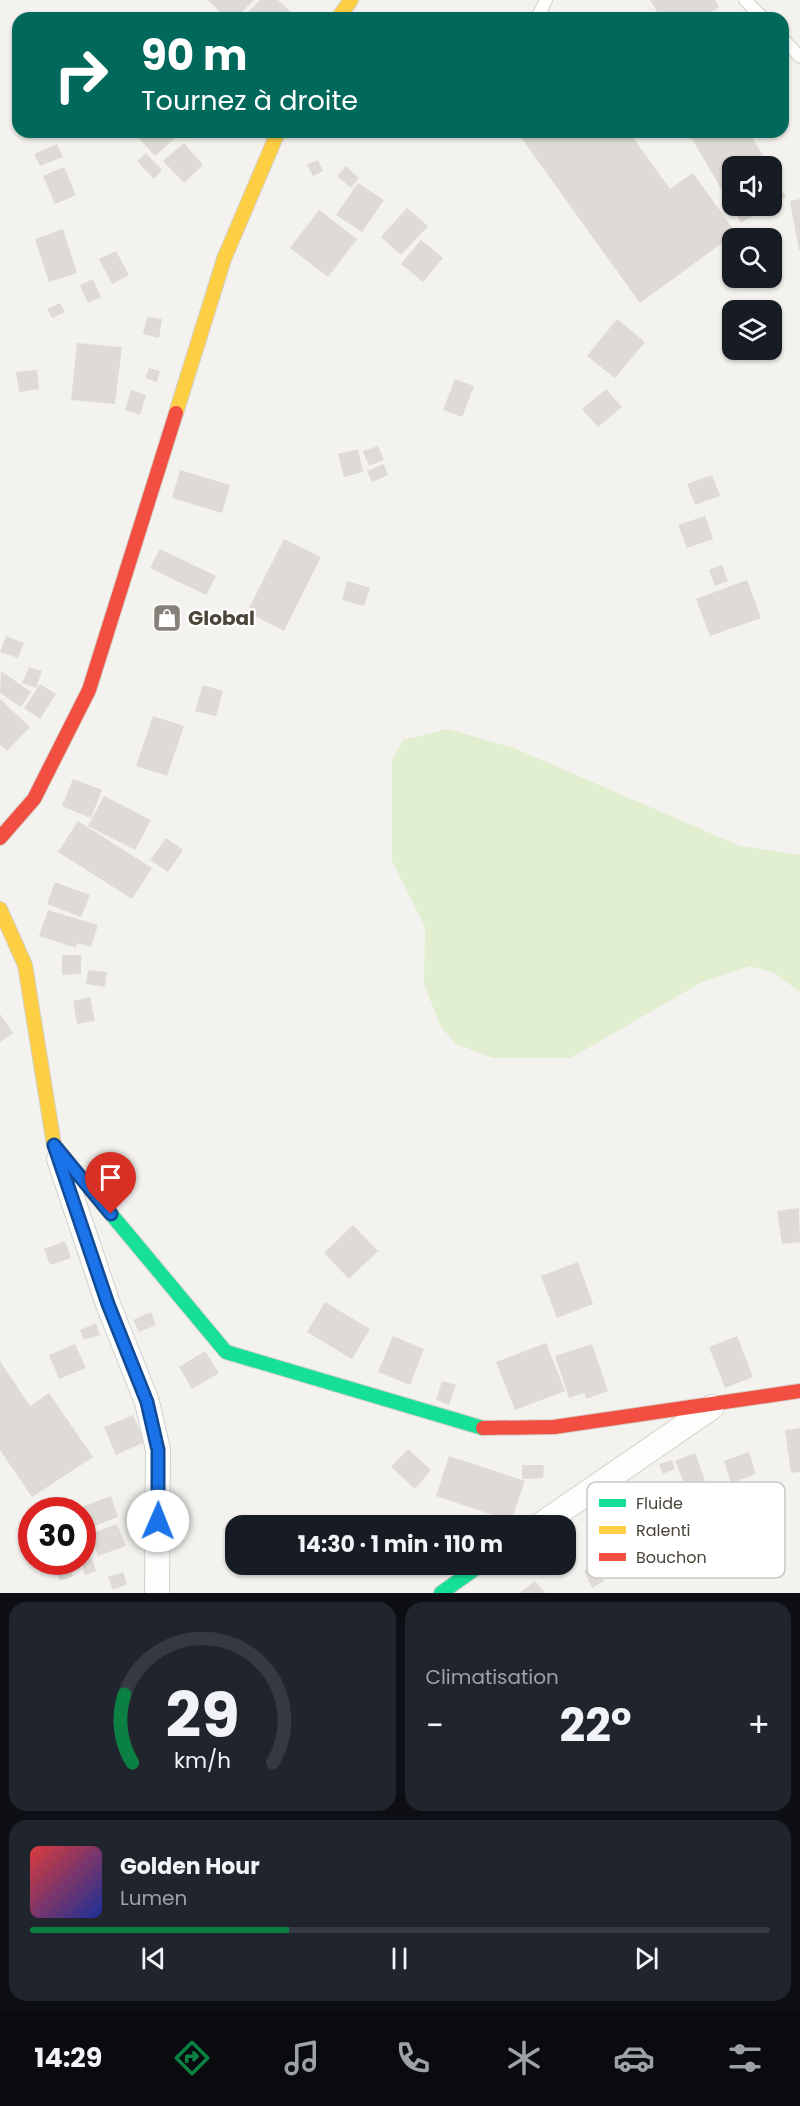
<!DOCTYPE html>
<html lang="fr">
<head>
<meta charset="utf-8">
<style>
  :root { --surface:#171b24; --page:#20242c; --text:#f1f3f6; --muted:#9ea1a6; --line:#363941; --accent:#0b8043 }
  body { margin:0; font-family:Poppins,sans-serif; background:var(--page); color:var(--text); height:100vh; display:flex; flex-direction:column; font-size:22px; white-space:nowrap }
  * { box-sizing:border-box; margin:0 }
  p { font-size:20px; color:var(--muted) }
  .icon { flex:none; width:33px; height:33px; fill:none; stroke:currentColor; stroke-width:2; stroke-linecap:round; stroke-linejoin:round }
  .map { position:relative; height:1593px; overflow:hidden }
  .panel { display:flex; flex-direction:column; gap:9px; padding:9px; background:#0d0f14; flex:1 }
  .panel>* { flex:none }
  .banner { position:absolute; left:12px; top:12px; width:777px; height:126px; border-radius:18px; box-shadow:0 2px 4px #0004; background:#00695c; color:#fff; overflow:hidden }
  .tools { position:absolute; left:722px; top:156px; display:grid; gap:12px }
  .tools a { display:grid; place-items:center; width:60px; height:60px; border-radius:12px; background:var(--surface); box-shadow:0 2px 4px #0004; font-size:30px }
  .speed { position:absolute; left:18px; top:1497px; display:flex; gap:12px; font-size:30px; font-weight:700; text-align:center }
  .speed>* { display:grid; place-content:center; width:78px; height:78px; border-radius:50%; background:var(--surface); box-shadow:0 2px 4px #0004; line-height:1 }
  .speed .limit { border:9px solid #d22; background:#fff; color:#111 }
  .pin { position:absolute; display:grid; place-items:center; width:51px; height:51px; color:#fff; margin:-62px -26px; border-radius:50% 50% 50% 0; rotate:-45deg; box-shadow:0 0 6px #0007 }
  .pin .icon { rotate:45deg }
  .me { position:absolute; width:66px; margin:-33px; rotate:1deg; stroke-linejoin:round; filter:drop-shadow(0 0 4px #0008) }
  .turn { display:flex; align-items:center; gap:21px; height:126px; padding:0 30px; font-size:27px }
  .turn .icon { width:78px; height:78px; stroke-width:2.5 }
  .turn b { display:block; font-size:42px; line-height:51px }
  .big { font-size:45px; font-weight:700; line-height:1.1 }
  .panel .card { flex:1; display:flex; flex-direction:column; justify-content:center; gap:9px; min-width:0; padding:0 21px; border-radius:18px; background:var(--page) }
  .panel .dial { align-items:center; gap:0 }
  .dial svg { height:156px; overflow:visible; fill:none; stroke:var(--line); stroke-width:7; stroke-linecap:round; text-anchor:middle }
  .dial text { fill:var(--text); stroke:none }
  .song { display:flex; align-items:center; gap:18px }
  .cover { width:72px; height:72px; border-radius:9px; background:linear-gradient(135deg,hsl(0 70% 55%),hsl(230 70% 35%)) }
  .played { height:6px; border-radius:3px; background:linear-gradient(90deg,var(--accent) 35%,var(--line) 35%) }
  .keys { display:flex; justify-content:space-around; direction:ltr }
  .heat { display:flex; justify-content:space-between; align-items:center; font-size:33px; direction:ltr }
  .panel .tiles { flex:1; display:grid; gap:9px; grid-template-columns:1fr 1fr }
  .card:last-child { grid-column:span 2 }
  .trip { position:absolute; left:225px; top:1515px; width:351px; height:60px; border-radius:18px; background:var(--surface); box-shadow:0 2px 4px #0004; font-weight:700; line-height:60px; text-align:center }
  .menu { display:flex; height:96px; justify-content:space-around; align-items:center; background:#090b0e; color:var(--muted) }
  .menu .icon { width:42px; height:42px }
  .menu .on { color:var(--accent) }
  .menu b { font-size:27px; color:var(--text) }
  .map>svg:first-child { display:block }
  .green { fill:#e1eecf }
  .building { fill:#dedbd6 }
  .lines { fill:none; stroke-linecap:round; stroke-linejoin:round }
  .lane-casing { stroke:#d2d0cb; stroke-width:14 }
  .street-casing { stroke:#d2d0cb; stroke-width:26 }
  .fast-casing { stroke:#d3cfc5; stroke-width:16 }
  .slow-casing { stroke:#d3cfc5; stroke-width:16 }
  .jam-casing { stroke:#d3cfc5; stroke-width:16 }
  .lane { stroke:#fdfdfc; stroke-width:12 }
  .street { stroke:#fdfdfc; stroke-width:24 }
  .fast { stroke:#16e098; stroke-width:14 }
  .slow { stroke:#ffcf43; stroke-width:14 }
  .jam { stroke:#f24e42; stroke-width:14 }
  .route-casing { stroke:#114b97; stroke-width:15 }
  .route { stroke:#1a73e8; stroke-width:10 }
  .labels { text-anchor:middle; stroke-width:4.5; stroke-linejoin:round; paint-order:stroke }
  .poi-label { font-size:20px; font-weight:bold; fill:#4b4439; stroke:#fff; text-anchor:start }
  .key { fill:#fff; stroke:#c9c7c4; stroke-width:1.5 }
  .key-label { font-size:16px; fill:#4b4439 }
</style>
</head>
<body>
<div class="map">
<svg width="800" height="1593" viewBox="0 0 800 1593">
  <rect width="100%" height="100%" fill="#f4f2ee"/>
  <path class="green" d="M447 729 514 748 740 846 800 855V992L774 973 750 966 702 982 571 1058H493L456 1044 441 1027 424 984 425 927 392 861V761L403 740Z"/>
  <g class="building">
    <path d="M208 0H254L236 18H226Z"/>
    <path d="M260 0H278L297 18H243Z"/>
    <path d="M650 0H715L719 7 702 18H661Z"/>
    <path d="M133 132H182L155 156Z"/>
    <path d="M517 132H629L670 189 693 173 736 233 640 303Z"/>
    <path d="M688 132H749L769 166H732V206H771V170L786 197 741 223Z"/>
    <path d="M184 143 203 165 184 183 163 161Z"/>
    <path d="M57 144 63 157 40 166 34 154Z"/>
    <path d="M146 153 162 170 154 179 137 161Z"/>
    <path d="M318 160 323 171 313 176 307 165Z"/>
    <path d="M346 166 359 178 351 188 337 176Z"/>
    <path d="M64 167 76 195 55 204 43 176Z"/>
    <path d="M358 183 384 200 362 232 336 215Z"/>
    <path d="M800 199V250H799L790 201Z"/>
    <path d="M407 208 428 226 401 255 381 237Z"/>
    <path d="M319 210 357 239 328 277 290 248Z"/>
    <path d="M63 229 77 273 49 282 35 239Z"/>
    <path d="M421 240 443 258 423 282 401 264Z"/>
    <path d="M116 251 129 275 112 284 99 259Z"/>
    <path d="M93 279 101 297 88 303 80 285Z"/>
    <path d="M60 303 65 312 52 318 47 309Z"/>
    <path d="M147 317 162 319 159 338 143 334Z"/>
    <path d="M617 319 645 342 615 378 587 356Z"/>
    <path d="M77 343 122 347 115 404 71 400Z"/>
    <path d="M149 368 160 371 157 382 145 378Z"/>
    <path d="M37 370 39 389 19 392 16 372Z"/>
    <path d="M455 379 474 386 462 417 443 410Z"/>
    <path d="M606 389 622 407 598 427 582 409Z"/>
    <path d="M131 390 146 395 140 415 125 410Z"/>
    <path d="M378 446 384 460 369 466 363 451Z"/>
    <path d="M358 449 363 472 344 477 338 454Z"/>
    <path d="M384 464 388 475 372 482 367 471Z"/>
    <path d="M180 470 230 485 222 513 172 498Z"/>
    <path d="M712 475 720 496 695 505 687 484Z"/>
    <path d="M705 516 713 539 687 548 678 525Z"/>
    <path d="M284 539 321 557 284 631 247 612Z"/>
    <path d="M160 549 216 576 206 595 150 568Z"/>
    <path d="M722 565 728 581 715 586 709 570Z"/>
    <path d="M747 580 761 618 710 636 696 599Z"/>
    <path d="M347 581 370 588 364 606 342 600Z"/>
    <path d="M6 636 24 643 18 658 0 652Z"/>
    <path d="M29 667 42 671 36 688 22 683Z"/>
    <path d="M1 671 31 692 21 707 0 693Z"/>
    <path d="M40 684 56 694 40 719 24 708Z"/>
    <path d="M203 685 223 691 216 716 195 711Z"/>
    <path d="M0 699 30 727 7 751 0 745Z"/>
    <path d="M153 716 184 726 167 776 136 766Z"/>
    <path d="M73 779 102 790 91 818 62 806Z"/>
    <path d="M104 796 151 820 135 850 88 826Z"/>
    <path d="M78 821 152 868 132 899 58 852Z"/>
    <path d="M166 838 183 850 168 872 150 860Z"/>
    <path d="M55 882 90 895 81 917 47 904Z"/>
    <path d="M48 910 98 925 91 947 77 943 76 948 39 936Z"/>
    <path d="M62 955H81V974L62 975Z"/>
    <path d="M88 970 107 972 105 987 86 984Z"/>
    <path d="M90 997 95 1021 77 1024 73 1001Z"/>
    <path d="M0 1014 13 1033 0 1042Z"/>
    <path d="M799 1208 800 1242 782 1244 777 1211Z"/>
    <path d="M353 1225 378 1251 349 1279 324 1253Z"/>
    <path d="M65 1241 71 1258 50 1265 44 1249Z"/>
    <path d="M578 1262 593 1304 557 1318 541 1276Z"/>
    <path d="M325 1302 370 1329 352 1359 307 1332Z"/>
    <path d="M151 1312 156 1325 139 1332 133 1320Z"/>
    <path d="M96 1323 100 1335 84 1340 80 1330Z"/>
    <path d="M393 1336 424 1349 410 1385 378 1372Z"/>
    <path d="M737 1336 753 1377 725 1388 709 1347Z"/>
    <path d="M546 1343 565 1391 515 1410 496 1362Z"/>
    <path d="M75 1344 86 1368 59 1379 49 1355Z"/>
    <path d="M592 1344 608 1391 586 1399 584 1393 569 1398 555 1356Z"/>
    <path d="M205 1351 219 1373 192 1389 179 1367Z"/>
    <path d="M0 1361 30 1406 49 1393 93 1457 32 1497 0 1450Z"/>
    <path d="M442 1381 456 1385 449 1405 436 1400Z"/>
    <path d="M133 1415 145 1442 116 1455 104 1427Z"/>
    <path d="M800 1428V1472L791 1473 785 1430Z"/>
    <path d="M408 1449 431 1470 415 1489 391 1467Z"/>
    <path d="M749 1452 756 1474 731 1483 724 1461Z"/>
    <path d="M695 1453 705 1480 686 1488 675 1461Z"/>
    <path d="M449 1456 525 1481 511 1521 436 1496Z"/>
    <path d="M672 1460 675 1469 663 1474 659 1464Z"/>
    <path d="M522 1465H544L543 1478 522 1479Z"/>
    <path d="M111 1496 118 1517 87 1529 82 1510 79 1508Z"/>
    <path d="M117 1524 126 1546 98 1556 90 1534Z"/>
    <path d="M92 1558 96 1571 85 1575 81 1562Z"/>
    <path d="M66 1562 73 1576 60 1581 54 1567Z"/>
    <path d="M597 1565 604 1581 592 1588 584 1571Z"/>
    <path d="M123 1572 127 1584 113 1590 108 1577Z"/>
    <path d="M535 1581 545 1593H520Z"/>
  </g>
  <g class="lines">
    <g class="lane-casing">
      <g id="lane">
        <path d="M745 0 763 18"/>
        <path d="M537 18 546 0"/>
        <path d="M783 39 800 57"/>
      </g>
    </g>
    <g class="street-casing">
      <g id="street">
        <path d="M59 1159 108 1304 147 1402 158 1450 157 1593"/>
        <path d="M539 1526 712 1407"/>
      </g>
    </g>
    <g class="fast-casing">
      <g id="fast">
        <path d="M86 1184 226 1352 483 1428"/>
        <path d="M441 1593 482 1564"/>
      </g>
    </g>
    <g class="slow-casing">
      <g id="slow">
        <path d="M338 18 351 0"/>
        <path d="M176 413 224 259 278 132"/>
        <path d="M0 909 25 965 54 1145 86 1184"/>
      </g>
    </g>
    <g class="jam-casing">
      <g id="jam">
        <path d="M0 838 34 799 89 690 176 413"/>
        <path d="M483 1428 554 1427 800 1391"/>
      </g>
    </g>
    <use href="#lane" class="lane"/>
    <use href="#street" class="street"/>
    <use href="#fast" class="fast"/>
    <use href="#slow" class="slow"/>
    <use href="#jam" class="jam"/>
  </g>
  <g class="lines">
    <g class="route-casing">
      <path id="route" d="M111 1214 54 1145 108 1304 147 1402 158 1450V1521"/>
    </g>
    <use href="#route" class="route"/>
  </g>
  <defs>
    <g id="shop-square" transform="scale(1.5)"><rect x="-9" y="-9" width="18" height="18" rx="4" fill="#868178" stroke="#fff"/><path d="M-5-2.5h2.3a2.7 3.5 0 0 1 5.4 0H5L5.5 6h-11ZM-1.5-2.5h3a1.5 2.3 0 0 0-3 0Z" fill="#fff"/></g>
  </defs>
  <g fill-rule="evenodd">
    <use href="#shop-square" x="167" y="618"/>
  </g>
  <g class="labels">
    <g class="poi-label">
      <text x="188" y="625">Global</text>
    </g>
  </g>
  <rect x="587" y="1482" width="198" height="96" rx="9" class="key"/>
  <rect x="599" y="1499" width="27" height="8" fill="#16e098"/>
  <rect x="599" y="1526" width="27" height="8" fill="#ffcf43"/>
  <rect x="599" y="1553" width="27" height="8" fill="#f24e42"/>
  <g class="key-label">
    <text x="636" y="1509">Fluide</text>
    <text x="636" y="1536">Ralenti</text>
    <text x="636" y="1563">Bouchon</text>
  </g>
</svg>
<div class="tools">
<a><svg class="icon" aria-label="sound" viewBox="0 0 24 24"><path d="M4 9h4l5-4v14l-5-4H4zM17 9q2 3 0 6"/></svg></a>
<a><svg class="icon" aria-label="search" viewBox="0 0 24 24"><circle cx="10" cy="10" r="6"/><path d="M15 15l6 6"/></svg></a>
<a><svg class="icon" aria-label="layers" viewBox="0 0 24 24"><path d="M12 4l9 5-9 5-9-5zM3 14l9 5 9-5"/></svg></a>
</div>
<div class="speed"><div class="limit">30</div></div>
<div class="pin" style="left:111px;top:1214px;background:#d93025"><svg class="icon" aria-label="arrive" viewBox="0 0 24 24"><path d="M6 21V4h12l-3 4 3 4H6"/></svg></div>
<svg class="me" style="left:158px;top:1521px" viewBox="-20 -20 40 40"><circle r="19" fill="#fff"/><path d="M0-13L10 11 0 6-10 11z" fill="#1a73e8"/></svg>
<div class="trip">14:30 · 1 min · 110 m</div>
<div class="banner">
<div class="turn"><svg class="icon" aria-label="right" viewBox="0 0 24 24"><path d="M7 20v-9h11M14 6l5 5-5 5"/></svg><div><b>90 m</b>Tournez à droite</div></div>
</div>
</div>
<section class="panel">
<div class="tiles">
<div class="card dial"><svg viewBox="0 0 100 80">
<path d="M14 69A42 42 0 1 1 86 69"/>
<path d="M14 69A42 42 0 0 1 10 34" stroke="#0b8043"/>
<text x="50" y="56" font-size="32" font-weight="700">29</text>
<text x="50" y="72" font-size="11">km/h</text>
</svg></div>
<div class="card"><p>Climatisation</p>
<div class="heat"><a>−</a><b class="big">22°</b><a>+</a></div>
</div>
<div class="card">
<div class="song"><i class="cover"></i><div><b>Golden Hour</b><p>Lumen</p></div></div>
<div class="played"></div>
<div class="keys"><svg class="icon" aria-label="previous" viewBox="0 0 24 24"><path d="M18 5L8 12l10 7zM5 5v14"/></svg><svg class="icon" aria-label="pause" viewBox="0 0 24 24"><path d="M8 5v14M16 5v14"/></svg><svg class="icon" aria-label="next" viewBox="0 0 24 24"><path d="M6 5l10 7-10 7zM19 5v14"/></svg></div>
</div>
</div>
</section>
<nav class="menu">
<b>14:29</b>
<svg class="icon on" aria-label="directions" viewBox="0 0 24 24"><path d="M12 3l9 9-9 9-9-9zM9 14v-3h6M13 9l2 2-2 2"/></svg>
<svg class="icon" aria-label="music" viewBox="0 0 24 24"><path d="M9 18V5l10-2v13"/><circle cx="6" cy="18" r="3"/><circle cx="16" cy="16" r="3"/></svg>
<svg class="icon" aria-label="phone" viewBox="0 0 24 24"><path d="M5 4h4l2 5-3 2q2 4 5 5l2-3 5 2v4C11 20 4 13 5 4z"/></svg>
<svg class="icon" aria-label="climate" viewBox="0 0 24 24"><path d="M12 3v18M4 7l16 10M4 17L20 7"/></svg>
<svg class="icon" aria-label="car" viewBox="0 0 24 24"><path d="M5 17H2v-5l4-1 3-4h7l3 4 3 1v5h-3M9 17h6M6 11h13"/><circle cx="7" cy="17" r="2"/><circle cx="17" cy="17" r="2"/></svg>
<svg class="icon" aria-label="filters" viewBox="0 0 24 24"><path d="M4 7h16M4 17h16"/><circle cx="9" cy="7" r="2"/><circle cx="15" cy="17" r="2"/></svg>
</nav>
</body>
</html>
